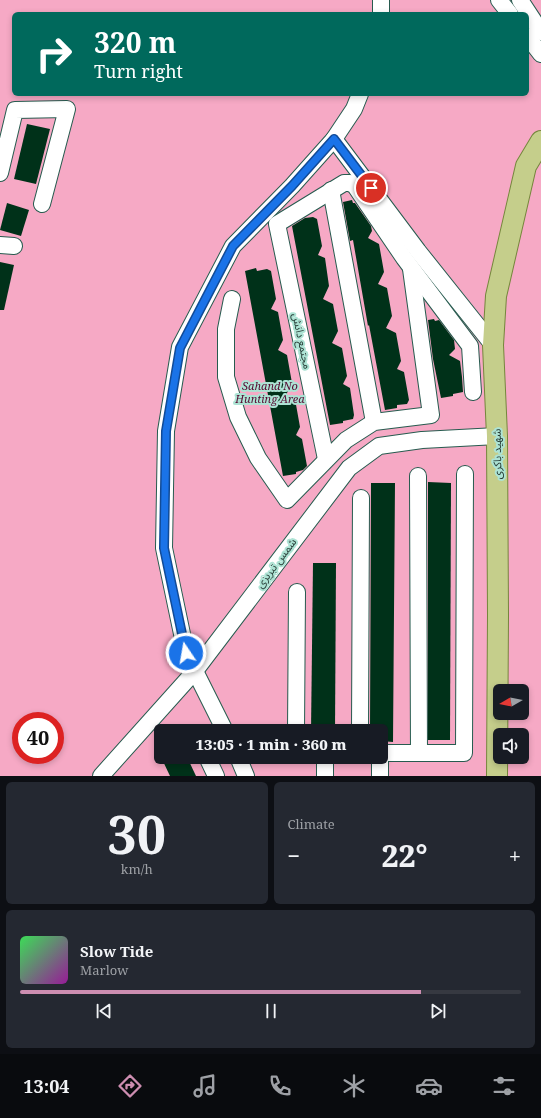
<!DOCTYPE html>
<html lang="en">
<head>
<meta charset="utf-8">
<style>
  :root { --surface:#171b24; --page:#242831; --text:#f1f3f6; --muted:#9ea1a6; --line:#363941; --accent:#cd8eb1 }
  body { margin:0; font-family:"Noto Serif","Noto Sans Arabic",serif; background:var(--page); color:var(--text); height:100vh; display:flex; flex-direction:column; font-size:15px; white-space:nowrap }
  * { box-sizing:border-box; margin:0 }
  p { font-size:13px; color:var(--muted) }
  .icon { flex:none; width:22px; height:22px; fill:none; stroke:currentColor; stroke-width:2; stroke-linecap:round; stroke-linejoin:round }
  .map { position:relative; height:776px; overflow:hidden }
  .side { display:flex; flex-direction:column; gap:6px; padding:6px; background:#0d0f14; flex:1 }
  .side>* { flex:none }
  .guide { position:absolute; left:12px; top:12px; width:517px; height:84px; border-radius:6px; box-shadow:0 2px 6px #0003; background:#00695c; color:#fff; overflow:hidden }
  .needle { width:26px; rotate:261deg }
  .controls { position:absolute; left:493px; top:684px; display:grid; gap:8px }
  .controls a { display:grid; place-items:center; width:36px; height:36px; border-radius:6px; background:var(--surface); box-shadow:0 2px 6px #0003; font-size:20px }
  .speed { position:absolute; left:12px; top:712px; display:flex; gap:8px; font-size:20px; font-weight:700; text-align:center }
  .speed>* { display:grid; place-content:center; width:52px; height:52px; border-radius:50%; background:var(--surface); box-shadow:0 2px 6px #0003; line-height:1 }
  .speed .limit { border:6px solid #d22; background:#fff; color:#111 }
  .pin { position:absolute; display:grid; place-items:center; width:34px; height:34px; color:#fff; margin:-17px; border:2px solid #fff; border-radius:50%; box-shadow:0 1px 4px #0007 }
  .me { position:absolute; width:44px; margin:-22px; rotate:348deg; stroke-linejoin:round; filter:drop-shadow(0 0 3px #0008) }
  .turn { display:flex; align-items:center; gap:14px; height:84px; padding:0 16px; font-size:18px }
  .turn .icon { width:52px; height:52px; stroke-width:2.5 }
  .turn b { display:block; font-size:28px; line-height:34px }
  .big { font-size:30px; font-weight:800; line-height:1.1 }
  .side .card { flex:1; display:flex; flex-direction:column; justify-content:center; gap:6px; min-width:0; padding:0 14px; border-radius:6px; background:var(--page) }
  .side .dial { align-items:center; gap:0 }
  .dial b { font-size:52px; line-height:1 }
  .song { display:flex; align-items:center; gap:12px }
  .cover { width:48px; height:48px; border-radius:6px; background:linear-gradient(135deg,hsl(130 70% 55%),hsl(300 70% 35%)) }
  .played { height:4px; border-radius:2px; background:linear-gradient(90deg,var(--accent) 80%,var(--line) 80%) }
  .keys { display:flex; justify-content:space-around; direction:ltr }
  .heat { display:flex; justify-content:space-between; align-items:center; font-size:22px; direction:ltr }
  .side .tiles { flex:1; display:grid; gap:6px; grid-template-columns:1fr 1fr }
  .card:last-child { grid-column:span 2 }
  .trip { position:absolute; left:154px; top:724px; width:234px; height:40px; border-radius:6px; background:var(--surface); box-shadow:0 2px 6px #0003; font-weight:800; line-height:40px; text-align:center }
  .menu { display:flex; height:64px; justify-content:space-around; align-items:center; background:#090b0e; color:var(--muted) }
  .menu .icon { width:28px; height:28px }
  .menu .on { color:var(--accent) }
  .menu b { font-size:18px; color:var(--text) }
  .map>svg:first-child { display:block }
  .green { fill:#f6a9c5; fill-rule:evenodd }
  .building { fill:#003119 }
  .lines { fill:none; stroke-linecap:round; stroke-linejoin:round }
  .minor-casing { stroke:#275b4f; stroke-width:18 }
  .major-casing { stroke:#75863c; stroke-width:22 }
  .minor { stroke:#fff; stroke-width:16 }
  .major { stroke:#c5ce8b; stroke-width:20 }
  .route-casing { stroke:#114b97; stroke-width:10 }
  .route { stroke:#1a73e8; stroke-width:7 }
  .labels { text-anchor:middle; stroke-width:4; stroke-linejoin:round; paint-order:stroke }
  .street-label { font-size:11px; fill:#273d37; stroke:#ade3d4 }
  .park-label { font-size:11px; font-style:italic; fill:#570931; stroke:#ade3d4 }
</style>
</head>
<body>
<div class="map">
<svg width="541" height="776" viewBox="0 0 541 776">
  <rect width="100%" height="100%" fill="#ade3d4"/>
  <path class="green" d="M0 0H541V776H0ZM14 14H527V94H14ZM500 691H522V713H500ZM21 721H55V755H21ZM161 731H381V757H161ZM500 735H522V757H500Z"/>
  <g class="building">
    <path d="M27 124 50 129 36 184 14 179Z"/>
    <path d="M352 200 353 203H355L371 226 372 231 368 238 379 244 384 272 378 284 387 288 392 316 386 328 396 333 401 361 397 369 404 372 409 400 407 404 397 405V408L385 410 369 325 368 326 353 240 350 241 343 202Z"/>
    <path d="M7 203 29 210 21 236 0 230Z"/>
    <path d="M313 217 317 219 322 246 318 255 325 258 329 286 323 299 333 304 338 331 332 343 342 348 347 376 343 384 350 388 354 415 353 419 343 421V423L330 425 292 226 305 218Z"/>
    <path d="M0 262 14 265 4 310H0Z"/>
    <path d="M256 268 257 271 267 269 271 271 276 299 271 309 278 312 283 340 278 350 287 355 292 383 286 395 295 399 300 427 296 435 302 439 307 466 303 470 296 472V474L283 476 245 271Z"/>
    <path d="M434 319 435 321 439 320 454 340 455 349 449 355 460 361 462 377 463 392 453 394V396L441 398 433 359 428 320Z"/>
    <path d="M428 482 451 483 450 740H428Z"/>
    <path d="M371 483H395L393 742 381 741V731H370Z"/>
    <path d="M313 563H336L335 731H311Z"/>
    <path d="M161 757H187L196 776H170Z"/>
  </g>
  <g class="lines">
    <g class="minor-casing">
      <g id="minor">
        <path d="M381 0V14"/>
        <path d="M499 0 510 14"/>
        <path d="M520 0 541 32"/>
        <path d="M527 36 541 54"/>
        <path d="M334 139 418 251 493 345"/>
        <path d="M0 173 15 110 67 109 42 204"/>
        <path d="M331 190 374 422"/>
        <path d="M0 245 14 246"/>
        <path d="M232 299 226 329V377L238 417 258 458 287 500 346 440 374 422 431 415 411 269"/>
        <path d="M326 459 277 224 344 183H350L355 186 404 258 470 346 473 392"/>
        <path d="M418 476 419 753"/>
        <path d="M225 731 186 653 164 548 166 431 180 347 233 246 292 186 334 139 354 109 360 94"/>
        <path d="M296 731 297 592"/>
        <path d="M360 731 361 498"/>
        <path d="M381 753H464L465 474"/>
        <path d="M207 757 216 776"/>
        <path d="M238 757 246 776"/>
        <path d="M325 757V776"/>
        <path d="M380 757V776"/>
        <path d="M101 776 195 671 349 468 379 446 422 440 497 436"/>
      </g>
    </g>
    <g class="major-casing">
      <path id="major" d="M497 776 498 615 497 436 493 345 496 296 526 166 541 141"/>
    </g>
    <use href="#minor" class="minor"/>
    <use href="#major" class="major"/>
  </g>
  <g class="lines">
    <g class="route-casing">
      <path id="route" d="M186 653 164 548 166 431 180 348 233 246 292 186 334 139 371 188"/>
    </g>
    <use href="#route" class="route"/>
  </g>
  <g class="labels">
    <g class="street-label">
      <text transform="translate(302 341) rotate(78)" y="4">مجتمع دانش</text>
      <text transform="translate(497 454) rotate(-91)" y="4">شهید باکری</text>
      <text transform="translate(276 563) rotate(-53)" y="4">شمس تبریزی</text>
    </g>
    <g class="park-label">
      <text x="270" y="390">Sahand No<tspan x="270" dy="13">Hunting Area</tspan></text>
    </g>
  </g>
</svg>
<div class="controls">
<a><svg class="needle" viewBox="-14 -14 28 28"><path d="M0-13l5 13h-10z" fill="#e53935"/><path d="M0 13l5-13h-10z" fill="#9ea1a6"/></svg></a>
<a><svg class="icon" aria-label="sound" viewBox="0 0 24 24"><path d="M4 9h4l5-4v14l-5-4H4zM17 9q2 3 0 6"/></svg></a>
</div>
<div class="speed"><div class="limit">40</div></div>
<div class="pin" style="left:371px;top:188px;background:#d93025"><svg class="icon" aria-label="arrive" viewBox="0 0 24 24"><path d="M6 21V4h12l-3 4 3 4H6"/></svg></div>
<svg class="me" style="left:186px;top:653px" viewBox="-20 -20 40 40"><circle r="17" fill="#1a73e8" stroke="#fff" stroke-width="3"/><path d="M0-11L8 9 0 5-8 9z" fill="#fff"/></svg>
<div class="trip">13:05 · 1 min · 360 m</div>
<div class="guide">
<div class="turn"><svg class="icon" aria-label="right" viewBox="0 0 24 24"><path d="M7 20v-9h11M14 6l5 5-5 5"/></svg><div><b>320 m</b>Turn right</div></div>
</div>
</div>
<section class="side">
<div class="tiles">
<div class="card dial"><b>30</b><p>km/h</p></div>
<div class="card"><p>Climate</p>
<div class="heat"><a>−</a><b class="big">22°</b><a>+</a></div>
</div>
<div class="card">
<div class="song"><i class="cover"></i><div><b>Slow Tide</b><p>Marlow</p></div></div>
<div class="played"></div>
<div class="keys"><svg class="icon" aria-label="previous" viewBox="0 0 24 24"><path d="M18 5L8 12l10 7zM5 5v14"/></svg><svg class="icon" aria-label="pause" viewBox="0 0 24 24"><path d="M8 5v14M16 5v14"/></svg><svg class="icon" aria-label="next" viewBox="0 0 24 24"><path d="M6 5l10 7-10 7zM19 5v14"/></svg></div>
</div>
</div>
</section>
<nav class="menu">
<b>13:04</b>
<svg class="icon on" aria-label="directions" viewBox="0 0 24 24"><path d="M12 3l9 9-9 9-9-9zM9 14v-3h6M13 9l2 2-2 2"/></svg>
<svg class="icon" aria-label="music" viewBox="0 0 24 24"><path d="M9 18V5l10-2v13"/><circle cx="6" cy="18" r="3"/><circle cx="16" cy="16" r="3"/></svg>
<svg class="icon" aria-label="phone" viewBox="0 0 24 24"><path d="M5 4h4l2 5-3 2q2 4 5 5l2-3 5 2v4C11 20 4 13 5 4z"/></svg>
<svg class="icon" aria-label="climate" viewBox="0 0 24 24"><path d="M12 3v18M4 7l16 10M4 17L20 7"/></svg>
<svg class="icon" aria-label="car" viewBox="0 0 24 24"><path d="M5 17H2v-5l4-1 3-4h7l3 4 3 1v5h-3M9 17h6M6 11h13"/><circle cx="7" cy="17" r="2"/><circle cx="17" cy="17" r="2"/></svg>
<svg class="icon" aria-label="filters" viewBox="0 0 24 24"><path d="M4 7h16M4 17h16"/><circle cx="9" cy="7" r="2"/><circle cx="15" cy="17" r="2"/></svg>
</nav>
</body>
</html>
